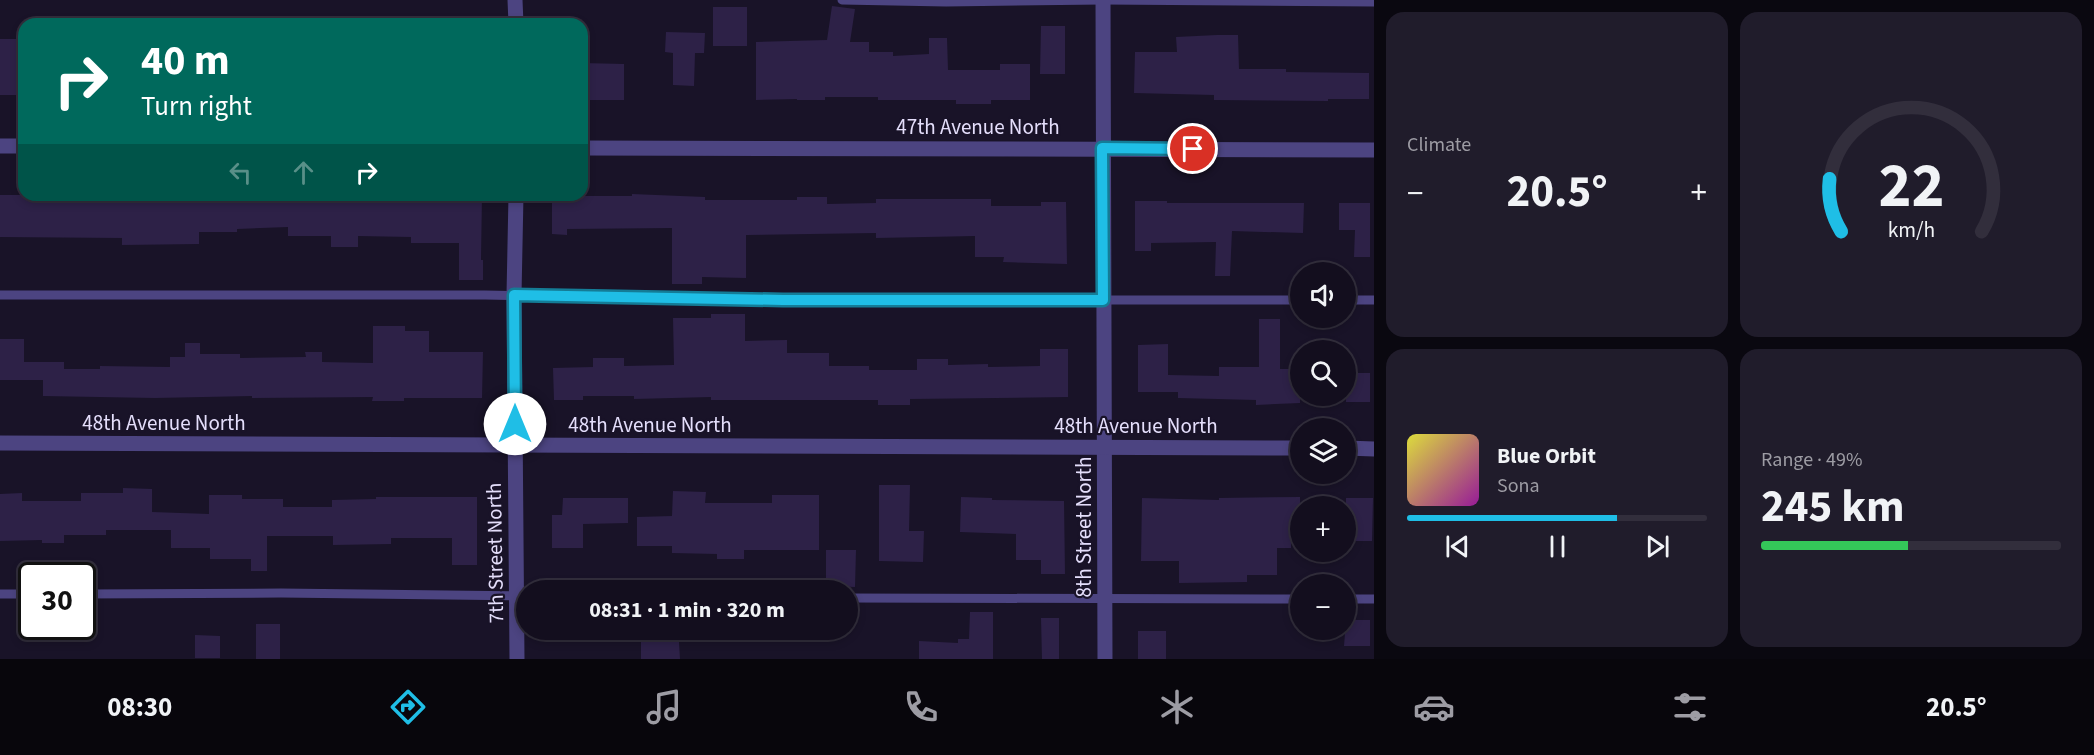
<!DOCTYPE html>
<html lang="en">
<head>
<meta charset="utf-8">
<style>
  :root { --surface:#130e1e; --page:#201c2b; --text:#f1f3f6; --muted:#9d9ca4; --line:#322e3c; --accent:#1fbee6 }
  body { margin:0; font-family:"Source Sans 3",sans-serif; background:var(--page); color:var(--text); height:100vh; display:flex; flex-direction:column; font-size:22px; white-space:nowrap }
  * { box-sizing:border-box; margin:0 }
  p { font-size:20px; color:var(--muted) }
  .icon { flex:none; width:33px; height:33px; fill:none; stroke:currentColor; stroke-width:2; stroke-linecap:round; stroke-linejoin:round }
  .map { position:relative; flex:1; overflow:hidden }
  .panel { display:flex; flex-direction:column; gap:12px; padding:12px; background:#0a0810; width:720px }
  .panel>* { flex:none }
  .banner { position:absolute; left:18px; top:18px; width:570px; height:183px; border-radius:18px; box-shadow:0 3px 9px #0003,0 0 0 2px var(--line); background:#00695c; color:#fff; overflow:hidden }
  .tools { position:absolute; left:1290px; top:262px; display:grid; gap:12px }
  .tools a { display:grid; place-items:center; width:66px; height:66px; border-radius:50%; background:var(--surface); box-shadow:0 3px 9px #0003,0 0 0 2px var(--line); font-size:30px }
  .speed { position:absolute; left:18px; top:562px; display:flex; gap:12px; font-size:30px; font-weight:700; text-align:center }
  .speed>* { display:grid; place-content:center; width:78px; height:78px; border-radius:50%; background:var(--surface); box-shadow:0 3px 9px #0003,0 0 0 2px var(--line); line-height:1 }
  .speed .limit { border:3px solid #111; border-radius:9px; background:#fff; color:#111 }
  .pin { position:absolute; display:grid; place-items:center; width:51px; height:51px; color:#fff; margin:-26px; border:3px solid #fff; border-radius:50%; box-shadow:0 2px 6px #0007 }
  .me { position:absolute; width:66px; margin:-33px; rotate:0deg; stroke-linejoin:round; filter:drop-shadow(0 0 4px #0008) }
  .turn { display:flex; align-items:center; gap:21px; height:126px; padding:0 24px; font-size:27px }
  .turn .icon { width:78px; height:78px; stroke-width:2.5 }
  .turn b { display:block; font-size:42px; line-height:51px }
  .lanes { display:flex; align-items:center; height:57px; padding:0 24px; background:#0003; justify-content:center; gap:30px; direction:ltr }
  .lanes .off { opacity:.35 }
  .big { font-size:45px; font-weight:700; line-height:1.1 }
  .panel .card { flex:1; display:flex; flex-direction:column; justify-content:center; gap:9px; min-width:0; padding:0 21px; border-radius:18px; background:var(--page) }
  .panel .dial { align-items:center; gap:0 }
  .dial svg { height:156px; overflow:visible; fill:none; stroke:var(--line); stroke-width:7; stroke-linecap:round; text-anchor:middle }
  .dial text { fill:var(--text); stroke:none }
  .song { display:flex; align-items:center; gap:18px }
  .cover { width:72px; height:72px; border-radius:9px; background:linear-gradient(135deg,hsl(60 70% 55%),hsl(300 70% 35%)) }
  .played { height:6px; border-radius:3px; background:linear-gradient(90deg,var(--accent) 70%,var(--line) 70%) }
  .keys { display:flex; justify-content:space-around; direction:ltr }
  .heat { display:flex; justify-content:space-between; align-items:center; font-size:33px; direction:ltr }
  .charge { height:9px; border-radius:4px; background:linear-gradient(90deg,#34c759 49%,var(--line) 0) }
  .panel .tiles { flex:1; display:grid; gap:12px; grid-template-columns:repeat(2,1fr) }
  .trip { position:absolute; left:516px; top:580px; width:342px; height:60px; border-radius:30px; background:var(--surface); box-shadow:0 3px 9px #0003,0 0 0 2px var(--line); font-weight:700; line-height:60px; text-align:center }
  .tab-bar { display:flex; height:96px; justify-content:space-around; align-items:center; background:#08060c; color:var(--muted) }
  .tab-bar .icon { width:42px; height:42px }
  .tab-bar .current { color:var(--accent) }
  .tab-bar b { font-size:27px; color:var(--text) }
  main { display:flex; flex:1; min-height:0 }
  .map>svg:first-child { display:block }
  .building { fill:#2d2147 }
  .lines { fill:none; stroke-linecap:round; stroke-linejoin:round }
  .service { stroke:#4c4481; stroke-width:9 }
  .minor { stroke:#4c4481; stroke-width:15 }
  .route-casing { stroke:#147c96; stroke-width:15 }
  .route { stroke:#1fbee6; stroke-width:10 }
  .labels { text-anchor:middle; stroke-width:4.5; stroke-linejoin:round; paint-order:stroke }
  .street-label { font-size:21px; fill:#e4defb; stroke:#191328 }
</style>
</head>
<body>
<main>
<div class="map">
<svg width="1374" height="659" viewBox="0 0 1374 659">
  <rect width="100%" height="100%" fill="#191328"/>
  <g class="building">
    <path d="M832 6 855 9 850 42H869V52H893V56L929 54V38H947L948 70H1000V64H1030V100H991V104H956V100H878V97H825V100H797V99L756 100V42L827 40Z"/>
    <rect x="713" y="7" width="34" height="39"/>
    <path d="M1041 26H1065V74H1040Z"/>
    <path d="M666 32 705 33 704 53H695L694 86 673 85V53L665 52Z"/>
    <path d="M1217 35H1238L1239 69H1286V72L1369 73V99H1328V101L1214 100V95L1134 93 1135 52H1177L1176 37Z"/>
    <rect x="0" y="39" width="20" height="56"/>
    <path d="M582 63 624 64V100H582Z"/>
    <path d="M632 194 705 197V200H797V197H827V204L876 203V199H991V206H1041V202H1066L1067 264 1003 262 1004 257H975V236L876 238V233L746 235V278L702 277V284H672V228L567 229V235L552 234V196H632Z"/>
    <path d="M0 195H69V203H122V196L237 195 324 197V199L455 201V195H482L481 260H483V280H459V243H411V237L358 236V247H331V236H288V227L237 229V232H199V244L122 245V238L0 237Z"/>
    <path d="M1135 201H1167V203H1304L1303 233 1232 231 1230 276H1215L1216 242 1151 243V251H1135Z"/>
    <path d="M1339 203H1370V257H1354L1355 230H1339Z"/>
    <path d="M711 314H745V341L787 340V353H829V366H869V370H917V359H948V365L988 364V367L1040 366V349H1068V397L910 399V405H878V400H711V397L634 399V396H583V400H554L553 368 593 367V358H624V366L674 365 673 318H711Z"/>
    <path d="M1259 319H1280V369H1300V403L1256 405V400L1178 398V392H1138V345L1168 344V375L1219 376V367H1259Z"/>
    <path d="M373 326H405V331H429V352H483L482 398H404V401H372L373 397 252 398V396L155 398 43 396V380H0V339H24V362H64V369H100V366L170 367V357H185V343H200V354H240V358L306 357 305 352H322V362L373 363Z"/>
    <rect x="1346" y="373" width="24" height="29"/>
    <path d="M879 485H910L909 531H924L923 562 879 561Z"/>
    <path d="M123 488 152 489V512L209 514V495H242V499H283V507H332V500L376 499V497H477V565H452V538H391V544L333 545V536H267V571H251V559H210V548H171V530H106V535H64V543H42V540L0 541V494L22 493V501H81V493H123Z"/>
    <path d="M673 491 706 492 705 503H772V495H819V550H744V559H717V554L672 553V546H637V517L672 516Z"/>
    <path d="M961 497 992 498V500L1064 501 1065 574H1041V560H1016V534L960 532Z"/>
    <path d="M1300 497V523H1291V548H1277V575H1247V582L1179 583V561H1141L1142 498 1219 500V498Z"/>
    <path d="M563 498H628V523L583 524V548H552V515H562Z"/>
    <path d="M1346 498H1373L1372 541H1346Z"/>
    <path d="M826 550H856L855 587 826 586Z"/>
    <path d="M970 612H993V659H919V641L958 643V639H969Z"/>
    <path d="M1041 618H1059V659H1042Z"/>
    <path d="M1346 620H1370V646H1344Z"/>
    <rect x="256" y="624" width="24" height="35"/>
    <path d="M641 630H666L667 642H679L680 659H641Z"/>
    <rect x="1138" y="631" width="28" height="28"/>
    <path d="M195 635 220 636V658H195Z"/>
  </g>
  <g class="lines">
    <g class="service">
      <path d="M842 0 946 2 1103 0 1374 2"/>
      <path d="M0 295H485L783 300H1300"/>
      <path d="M1346 300H1374"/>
      <path d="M0 594H32"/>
      <path d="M82 594 281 593 526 596"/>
      <path d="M848 598 1300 599"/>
      <path d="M1346 599H1374"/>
    </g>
    <g class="minor">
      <path d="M515 0 516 24"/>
      <path d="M1103 0 1105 659"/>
      <path d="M0 146H24"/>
      <path d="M582 148 1374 150"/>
      <path d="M516 195 514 295 517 659"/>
      <path d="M0 443 1300 448"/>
      <path d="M1346 448 1374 449"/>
    </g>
  </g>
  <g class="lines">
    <g class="route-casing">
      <path id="route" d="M515 424 514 295 783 300H1103L1102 148 1193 149"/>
    </g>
    <use href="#route" class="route"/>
  </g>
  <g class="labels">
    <g class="street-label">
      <text x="978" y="134">47th Avenue North</text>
      <text x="164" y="430">48th Avenue North</text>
      <text x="650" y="432">48th Avenue North</text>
      <text x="1136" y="433">48th Avenue North</text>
      <text transform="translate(1084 527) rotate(-90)" y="7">8th Street North</text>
      <text transform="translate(495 553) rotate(-91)" y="7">7th Street North</text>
    </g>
  </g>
</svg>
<div class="tools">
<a><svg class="icon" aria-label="sound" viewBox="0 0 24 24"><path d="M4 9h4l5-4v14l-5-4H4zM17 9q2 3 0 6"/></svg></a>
<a><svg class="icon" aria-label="search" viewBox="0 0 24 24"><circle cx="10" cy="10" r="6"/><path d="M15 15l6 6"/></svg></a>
<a><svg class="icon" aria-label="layers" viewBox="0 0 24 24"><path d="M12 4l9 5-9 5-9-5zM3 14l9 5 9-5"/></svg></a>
<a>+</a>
<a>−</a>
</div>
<div class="speed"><div class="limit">30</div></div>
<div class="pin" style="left:1193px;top:149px;background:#d93025"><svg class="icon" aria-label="arrive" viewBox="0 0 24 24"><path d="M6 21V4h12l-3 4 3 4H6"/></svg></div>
<svg class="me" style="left:515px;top:424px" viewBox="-20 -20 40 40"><circle r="19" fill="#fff"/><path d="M0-13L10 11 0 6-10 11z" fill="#1fbee6"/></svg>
<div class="trip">08:31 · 1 min · 320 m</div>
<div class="banner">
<div class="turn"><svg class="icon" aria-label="right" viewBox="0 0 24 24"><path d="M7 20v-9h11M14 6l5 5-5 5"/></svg><div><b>40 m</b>Turn right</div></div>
<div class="lanes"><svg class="icon off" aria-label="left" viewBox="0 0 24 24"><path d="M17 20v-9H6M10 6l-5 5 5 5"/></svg><svg class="icon off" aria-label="ahead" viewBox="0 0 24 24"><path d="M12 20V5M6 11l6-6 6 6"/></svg><svg class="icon" aria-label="right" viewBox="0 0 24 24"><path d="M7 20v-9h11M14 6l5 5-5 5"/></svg></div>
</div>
</div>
<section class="panel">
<div class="tiles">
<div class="card"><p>Climate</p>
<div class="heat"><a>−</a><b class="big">20.5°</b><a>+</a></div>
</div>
<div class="card dial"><svg viewBox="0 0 100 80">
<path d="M14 69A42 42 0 1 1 86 69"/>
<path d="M14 69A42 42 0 0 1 8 42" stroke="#1fbee6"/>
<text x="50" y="56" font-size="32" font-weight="700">22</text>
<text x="50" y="72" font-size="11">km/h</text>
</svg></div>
<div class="card">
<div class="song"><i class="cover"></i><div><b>Blue Orbit</b><p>Sona</p></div></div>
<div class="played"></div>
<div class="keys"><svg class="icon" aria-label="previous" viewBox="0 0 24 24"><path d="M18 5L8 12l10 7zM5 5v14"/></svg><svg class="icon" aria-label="pause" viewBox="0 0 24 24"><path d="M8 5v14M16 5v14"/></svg><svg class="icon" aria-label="next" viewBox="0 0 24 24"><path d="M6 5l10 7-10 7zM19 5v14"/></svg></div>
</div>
<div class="card"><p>Range · 49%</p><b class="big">245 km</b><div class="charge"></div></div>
</div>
</section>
</main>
<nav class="tab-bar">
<b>08:30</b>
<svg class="icon current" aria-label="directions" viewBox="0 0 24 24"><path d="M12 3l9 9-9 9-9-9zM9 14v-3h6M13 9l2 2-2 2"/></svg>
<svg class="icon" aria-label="music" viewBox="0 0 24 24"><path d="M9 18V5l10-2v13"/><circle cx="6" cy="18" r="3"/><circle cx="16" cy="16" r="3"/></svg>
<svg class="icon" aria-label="phone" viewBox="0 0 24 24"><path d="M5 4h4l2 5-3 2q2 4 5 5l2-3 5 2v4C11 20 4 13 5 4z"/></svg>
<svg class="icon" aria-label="climate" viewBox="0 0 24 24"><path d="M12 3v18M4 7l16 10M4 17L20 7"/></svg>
<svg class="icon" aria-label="car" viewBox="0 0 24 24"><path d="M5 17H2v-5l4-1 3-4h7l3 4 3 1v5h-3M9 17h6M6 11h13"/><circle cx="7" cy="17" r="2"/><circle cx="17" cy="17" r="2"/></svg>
<svg class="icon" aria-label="filters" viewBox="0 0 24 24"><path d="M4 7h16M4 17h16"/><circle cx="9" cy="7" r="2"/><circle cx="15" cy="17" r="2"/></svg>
<b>20.5°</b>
</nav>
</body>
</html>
